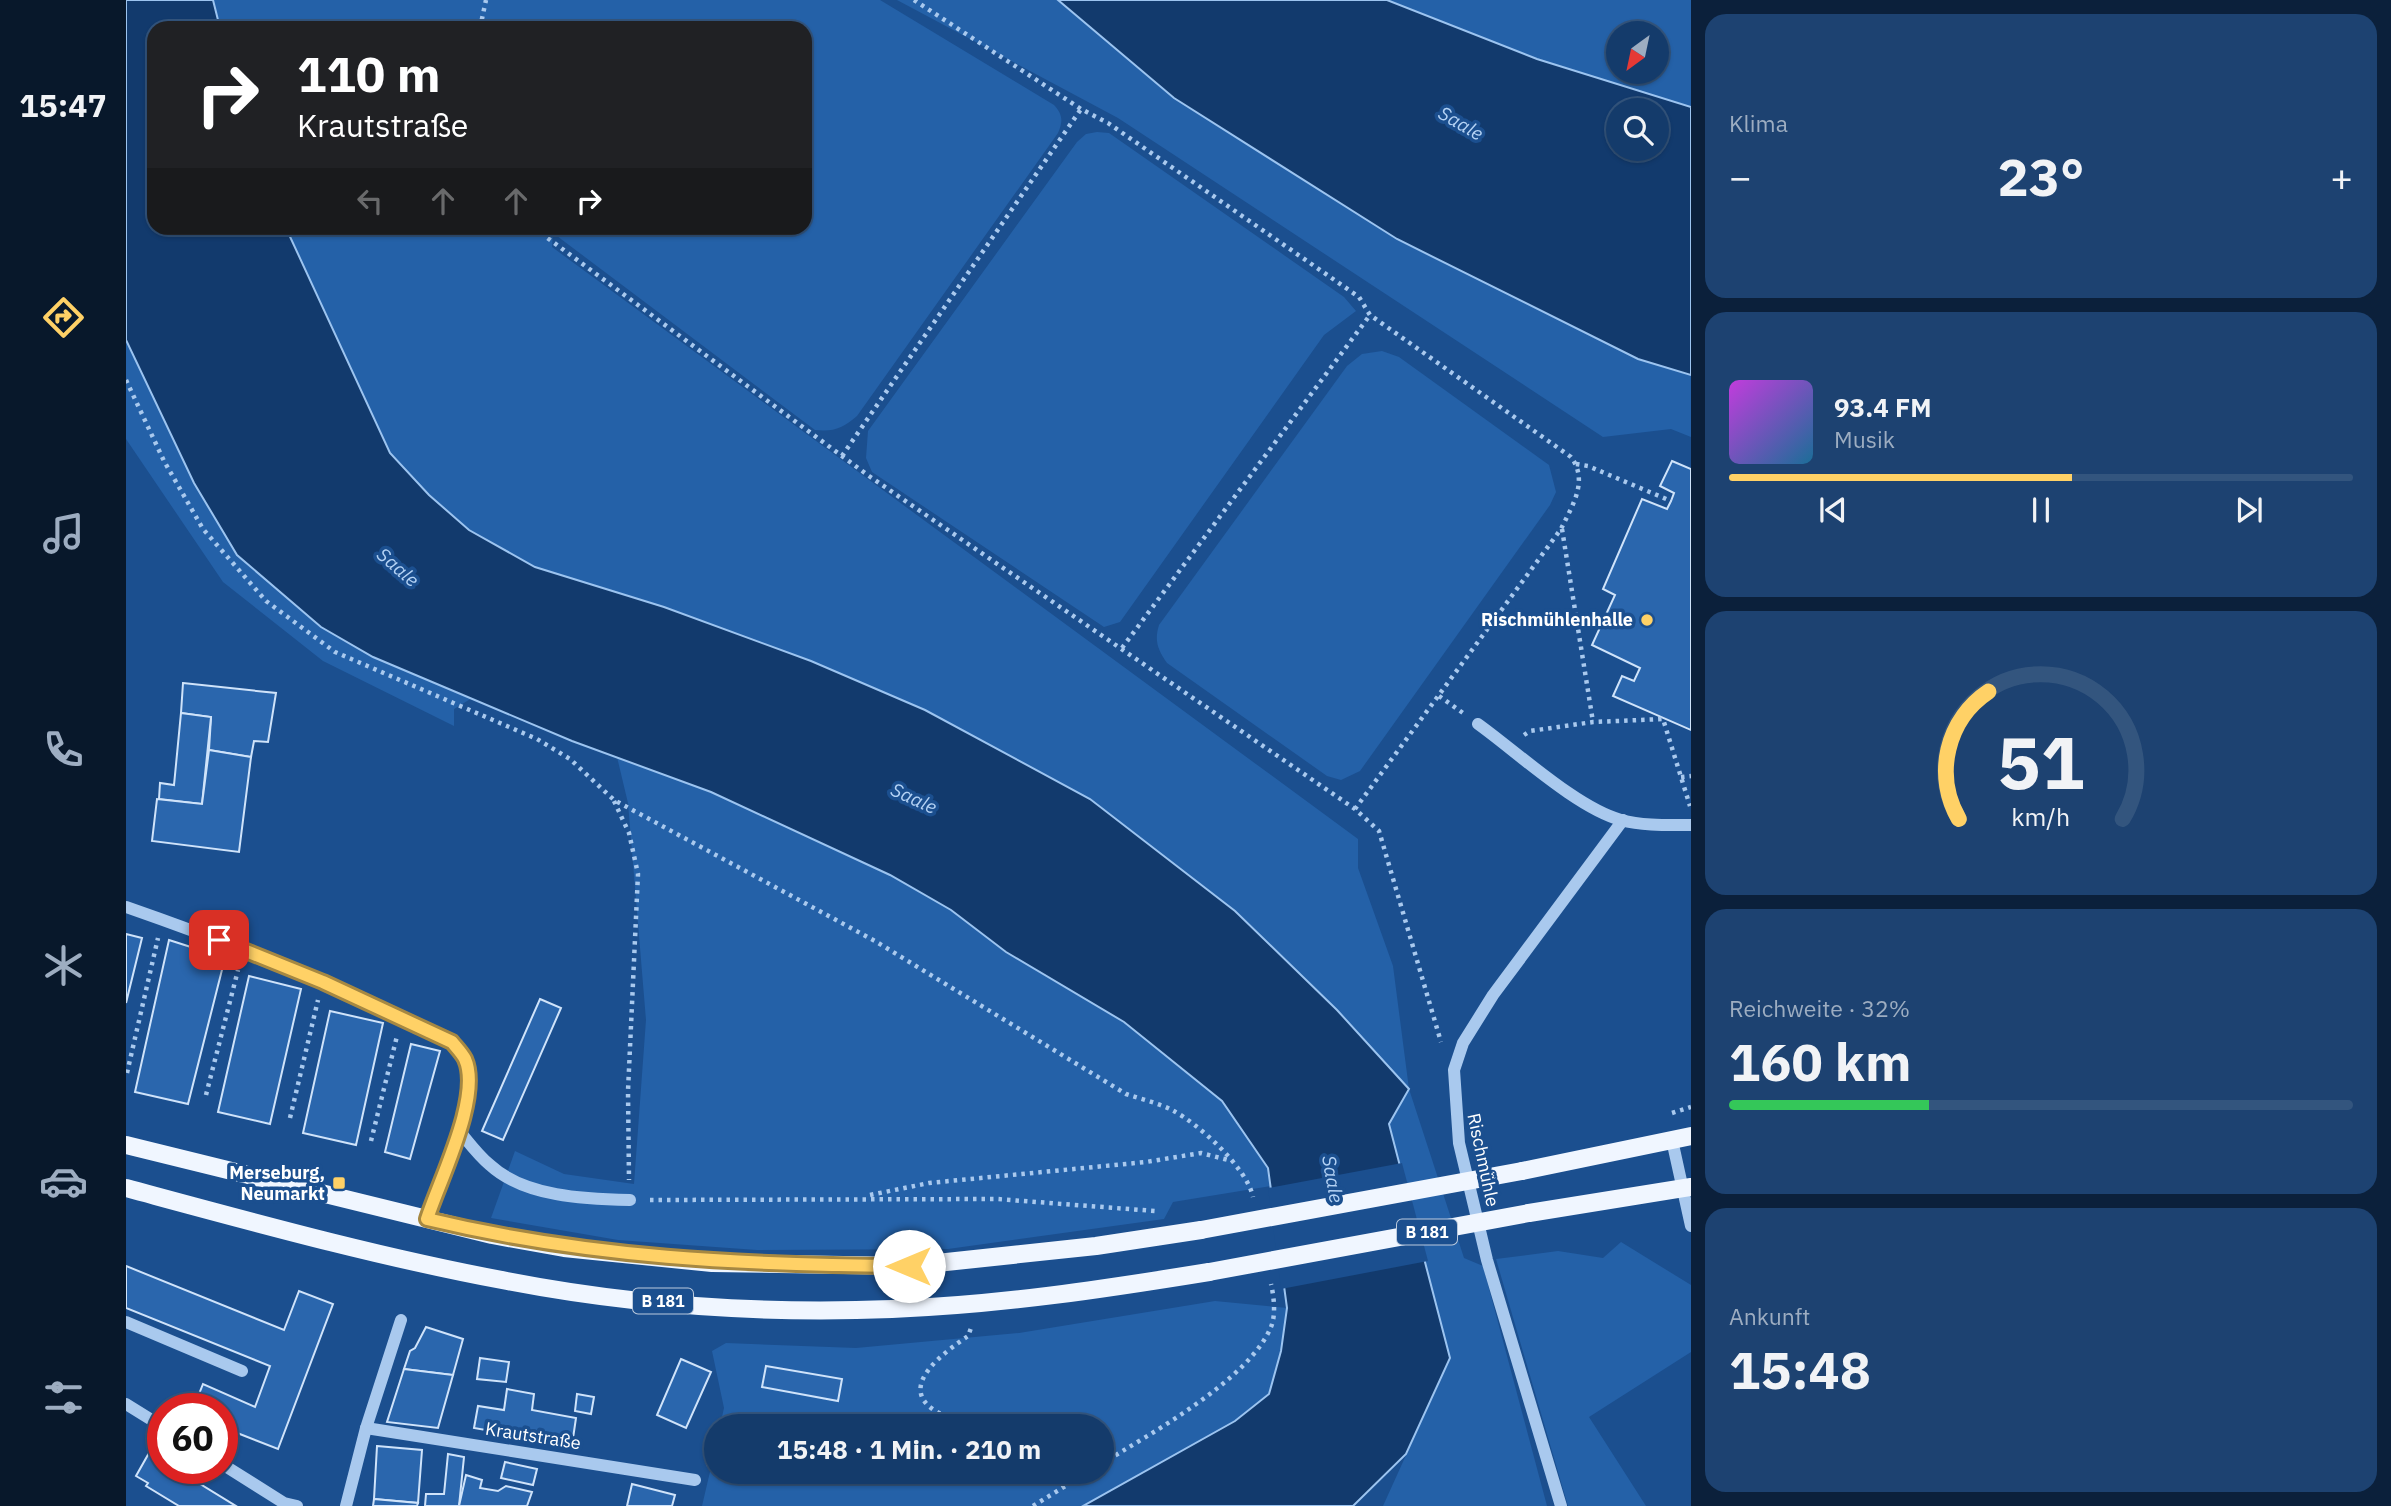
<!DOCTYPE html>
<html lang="de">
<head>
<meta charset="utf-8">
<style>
  :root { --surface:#143b6b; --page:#1d4271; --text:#f1f3f6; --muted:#9dadc1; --line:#33557e; --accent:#ffd166 }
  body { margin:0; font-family:"IBM Plex Sans",sans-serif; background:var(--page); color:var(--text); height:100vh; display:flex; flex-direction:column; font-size:26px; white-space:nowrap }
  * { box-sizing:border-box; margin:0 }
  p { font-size:23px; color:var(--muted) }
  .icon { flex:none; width:38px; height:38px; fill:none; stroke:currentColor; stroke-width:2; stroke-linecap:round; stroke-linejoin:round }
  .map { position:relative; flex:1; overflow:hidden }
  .sheet { display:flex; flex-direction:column; gap:14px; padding:14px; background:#0b203b; width:700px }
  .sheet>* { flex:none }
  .banner { position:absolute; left:21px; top:21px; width:665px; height:214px; border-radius:21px; box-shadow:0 2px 5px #0004,0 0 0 2px var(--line); background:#202124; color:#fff; overflow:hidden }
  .needle { width:46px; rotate:213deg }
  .fabs { position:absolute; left:1480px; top:21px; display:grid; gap:14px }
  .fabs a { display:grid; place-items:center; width:63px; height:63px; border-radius:50%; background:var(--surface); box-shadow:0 2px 5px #0004,0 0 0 2px var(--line); font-size:35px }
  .speed { position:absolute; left:21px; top:1393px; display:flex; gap:14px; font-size:35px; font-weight:700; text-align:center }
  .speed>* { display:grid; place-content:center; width:91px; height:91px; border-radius:50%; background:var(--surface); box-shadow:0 2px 5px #0004,0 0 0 2px var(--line); line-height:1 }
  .speed .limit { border:10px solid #d22; background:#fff; color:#111 }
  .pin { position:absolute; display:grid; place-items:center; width:60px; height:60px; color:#fff; margin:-30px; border-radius:14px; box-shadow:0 4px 10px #0006 }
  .me { position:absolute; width:77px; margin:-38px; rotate:270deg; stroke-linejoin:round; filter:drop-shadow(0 0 5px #0008) }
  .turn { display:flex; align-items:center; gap:24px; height:147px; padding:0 35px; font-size:32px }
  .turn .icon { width:91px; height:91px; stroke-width:2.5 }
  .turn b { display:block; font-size:49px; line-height:60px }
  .lanes { display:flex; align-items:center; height:66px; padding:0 35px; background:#0003; justify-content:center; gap:35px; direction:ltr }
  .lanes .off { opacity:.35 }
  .big { font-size:52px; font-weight:700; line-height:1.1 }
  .sheet .tile { flex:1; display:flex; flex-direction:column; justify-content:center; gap:10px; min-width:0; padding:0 24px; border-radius:21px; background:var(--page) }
  .sheet .dial { align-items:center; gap:0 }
  .dial svg { height:182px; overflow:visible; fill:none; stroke:var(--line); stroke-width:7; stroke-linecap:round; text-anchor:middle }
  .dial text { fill:var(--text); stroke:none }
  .song { display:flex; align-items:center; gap:21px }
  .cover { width:84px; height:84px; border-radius:10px; background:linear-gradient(135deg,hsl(290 70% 55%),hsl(200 70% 35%)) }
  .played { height:7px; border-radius:4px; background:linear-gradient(90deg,var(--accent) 55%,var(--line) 55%) }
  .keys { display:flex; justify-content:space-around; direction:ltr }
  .heat { display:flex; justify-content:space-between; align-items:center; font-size:38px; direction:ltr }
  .charge { height:10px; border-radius:5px; background:linear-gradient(90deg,#34c759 32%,var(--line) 0) }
  .trip { position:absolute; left:578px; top:1414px; width:410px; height:70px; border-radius:35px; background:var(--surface); box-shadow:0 2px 5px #0004,0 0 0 2px var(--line); font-weight:700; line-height:70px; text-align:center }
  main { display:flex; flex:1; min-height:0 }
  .dock { display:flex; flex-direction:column; width:126px; justify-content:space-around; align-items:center; background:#08182b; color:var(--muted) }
  .dock .icon { width:49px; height:49px }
  .dock .selected { color:var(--accent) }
  .dock b { font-size:32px; color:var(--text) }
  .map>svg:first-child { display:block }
  .green { fill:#2461a8; fill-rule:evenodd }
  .water { fill:#123a6d; stroke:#9cc4f0; stroke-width:2; fill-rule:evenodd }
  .pier { fill:#1b4f8f }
  .building { fill:#2a66ad; stroke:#cfe3fa; stroke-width:2 }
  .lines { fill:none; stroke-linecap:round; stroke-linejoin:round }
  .path { stroke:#a9c9ee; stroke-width:4.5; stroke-dasharray:3.5 5; stroke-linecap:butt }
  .minor { stroke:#a9c9ee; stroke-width:12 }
  .major { stroke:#f0f6ff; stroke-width:18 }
  .major-bridge { stroke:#f0f6ff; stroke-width:18 }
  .route-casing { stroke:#a68842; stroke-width:18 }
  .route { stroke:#ffd166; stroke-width:12 }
  .poi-dot { fill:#ffd166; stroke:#1b4f8f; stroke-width:2.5 }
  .labels { text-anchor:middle; stroke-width:7; stroke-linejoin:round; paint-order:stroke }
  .shield { fill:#1b4f8f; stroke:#bbcadd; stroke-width:2 }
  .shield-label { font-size:16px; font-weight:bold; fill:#fff }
  .poi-label { font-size:18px; font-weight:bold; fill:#fff; stroke:#1b4f8f; text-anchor:end }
  .street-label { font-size:18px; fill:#fff; stroke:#1b4f8f }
  .water-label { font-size:19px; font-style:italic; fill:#b5d3f5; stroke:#1b4f8f }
</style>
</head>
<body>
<main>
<nav class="dock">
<b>15:47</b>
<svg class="icon selected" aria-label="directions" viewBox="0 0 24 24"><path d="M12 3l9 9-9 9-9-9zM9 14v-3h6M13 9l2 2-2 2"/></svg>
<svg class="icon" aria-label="music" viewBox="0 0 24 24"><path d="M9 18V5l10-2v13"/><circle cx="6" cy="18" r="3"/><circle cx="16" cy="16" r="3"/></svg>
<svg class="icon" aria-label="phone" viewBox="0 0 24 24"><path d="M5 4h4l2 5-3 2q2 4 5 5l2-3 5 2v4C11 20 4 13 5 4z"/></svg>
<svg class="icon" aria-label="climate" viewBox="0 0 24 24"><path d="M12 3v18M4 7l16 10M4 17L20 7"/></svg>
<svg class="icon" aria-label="car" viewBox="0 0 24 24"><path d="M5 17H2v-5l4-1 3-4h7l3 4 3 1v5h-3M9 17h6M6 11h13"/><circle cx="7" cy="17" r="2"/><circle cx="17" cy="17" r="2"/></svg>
<svg class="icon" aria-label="filters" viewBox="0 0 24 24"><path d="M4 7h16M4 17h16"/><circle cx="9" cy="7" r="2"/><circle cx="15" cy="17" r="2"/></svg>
</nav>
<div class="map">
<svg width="1565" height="1506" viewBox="0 0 1565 1506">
  <rect width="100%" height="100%" fill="#1b4f8f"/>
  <g class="green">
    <path d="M87 0H754L928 105C937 115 937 121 932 133L731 416C717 428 708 432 689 430L427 233 426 247 1232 839V868L1267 966 1283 1089 1338 1258 1357 1266 1421 1506H1257L1324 1358 1263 1124 1283 1089 1211 1010 1109 911 964 799 799 710 685 661 538 607 409 567 343 530 303 495 264 453 160 228H679V28H94Z"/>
    <path d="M771 0H932L1048 98 1271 239 1512 359 1565 375V437L1545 429 1477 437 992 118Z"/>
    <path d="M1261 0H1565V107L1411 59ZM1493 33H1531V72H1493Z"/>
    <path d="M971 132 983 133 1218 297 1230 311 1198 335 994 622 978 627 746 472 740 458 742 431 951 142 960 134Z"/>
    <path d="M0 340 68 483 195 627 247 657 346 698 328 709V726L197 661 97 582 0 439Z"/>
    <path d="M1256 351 1273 357 1423 465 1430 492 1424 505 1234 771 1215 780 1201 776 1041 663C1032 650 1028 641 1033 625L1221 366 1236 354Z"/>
    <path d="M491 757 585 792 764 875 825 910 880 952 995 1020 1096 1101 1142 1168 1145 1186 1047 1202 1038 1219 822 1249 631 1250 492 1240 365 1218 389 1151 438 1174 508 1184 520 1020 502 803Z"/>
    <path d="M1495 1242 1565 1285V1352L1463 1417 1520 1506H1442L1370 1259 1432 1251 1477 1258Z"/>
    <path d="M1089 1301 1161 1308 1155 1349 1143 1394 1109 1421 957 1506H576L590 1446V1472H975V1426H594L598 1408 586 1351 600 1343 730 1348 893 1333Z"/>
  </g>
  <g class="water">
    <path d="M0 0H87L94 28H28V228H160L264 453 303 495 343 530 409 567 538 607 685 661 799 710 964 799 1109 911 1211 1010 1283 1089 1263 1124 1324 1358 1280 1454 1227 1506H957L1109 1421 1143 1394 1155 1351 1161 1308 1142 1168 1096 1101 998 1022 880 952 825 910 764 875 585 792 446 741 247 657 195 627 111 555 68 483 0 340Z"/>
    <path d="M932 0H1261L1411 59 1565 107V375L1512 359 1271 239 1048 98ZM1493 110H1531V149H1493Z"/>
  </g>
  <path class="pier" d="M1276 1163 1302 1261 1155 1289 1142 1188Z"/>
  <g class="building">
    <path d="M1546 461 1565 469V730L1487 696 1496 676 1508 681 1514 668 1466 645 1489 595 1477 589 1516 499 1541 509 1545 501 1548 493 1534 486Z"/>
    <path d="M57 683 150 693 142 742 128 741 125 757 83 750 85 717 55 713Z"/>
    <path d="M55 713 85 717 76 804 33 799 34 783 48 785Z"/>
    <path d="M83 750 125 757 113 852 26 841 31 799 76 804Z"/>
    <path d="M0 934 16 938 0 1003Z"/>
    <path d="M43 940 99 958 62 1104 9 1092Z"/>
    <path d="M123 976 175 989 144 1124 92 1112Z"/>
    <path d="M414 999 435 1008 377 1140 356 1131Z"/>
    <path d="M204 1011 257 1023 230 1145 177 1133Z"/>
    <path d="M285 1044 314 1051 284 1159 259 1152Z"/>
    <path d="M0 1266 158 1330 173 1291 207 1304 152 1449 96 1427V1409H67L77 1384 129 1407 144 1366 0 1308Z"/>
    <path d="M300 1327 337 1339 327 1375 278 1369 284 1351 289 1348Z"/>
    <path d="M354 1358 383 1362 380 1382 351 1379Z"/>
    <path d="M555 1359 585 1372 560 1428 531 1415Z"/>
    <path d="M640 1366 716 1379 712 1401 636 1387Z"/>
    <path d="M278 1369 327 1375 312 1428 261 1422Z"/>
    <path d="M381 1389 408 1394 406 1410 450 1418 446 1445 348 1428 352 1406 378 1410Z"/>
    <path d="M451 1394 468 1397 465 1414 449 1411Z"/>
    <path d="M251 1446 296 1450 292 1503 248 1499Z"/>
    <path d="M23 1453 37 1462V1468H48L110 1506H53L20 1486 22 1483 10 1476Z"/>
    <path d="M322 1454 338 1457 333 1506H299L300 1494H318Z"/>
    <path d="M379 1462 411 1469 407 1485 375 1478Z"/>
    <path d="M340 1475 356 1480 354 1488 372 1491 380 1486 406 1492 401 1506H333Z"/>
    <path d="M506 1484 549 1495 546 1506H501Z"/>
    <path d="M248 1499 292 1503 291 1506H247Z"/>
  </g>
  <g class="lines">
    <g class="path">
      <path d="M788 0 955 109 982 123 1233 297 1244 315 1445 457C1463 481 1446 506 1435 529L1229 809"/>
      <path d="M354 28 360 0"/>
      <path d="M408 228 743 476 1229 809 1253 831 1315 1042"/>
      <path d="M0 380 38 461 77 529 140 601 209 652 411 739 444 759 488 800 749 941 1000 1094C1015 1099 1032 1103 1046 1110 1073 1124 1121 1168 1127 1197"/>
      <path d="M716 456 955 109"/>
      <path d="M1450 464 1462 466 1545 501"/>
      <path d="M1436 529 1467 722"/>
      <path d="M996 648 1244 315"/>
      <path d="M1313 696 1337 713"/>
      <path d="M1398 735 1404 731 1467 722 1537 719 1564 806"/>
      <path d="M1555 777 1565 776"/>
      <path d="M488 801 503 833 512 874 502 1091 503 1180"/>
      <path d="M1 1073 32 938"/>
      <path d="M80 1095 112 970"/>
      <path d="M1546 1113 1565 1107"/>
      <path d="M164 1118 192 1000"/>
      <path d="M245 1141 271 1036"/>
      <path d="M744 1195 803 1183 1020 1162 1075 1153 1102 1160"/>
      <path d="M524 1200 871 1199 1029 1211"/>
      <path d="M620 1426 629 1423 772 1426"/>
      <path d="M836 1426C828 1416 818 1417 808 1410 770 1385 822 1350 842 1336L845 1328"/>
      <path d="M975 1464C1024 1434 1123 1380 1145 1327 1150 1315 1148 1297 1145 1284"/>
      <path d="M582 1467 590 1456"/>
      <path d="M907 1506 962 1472"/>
    </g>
    <g class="minor">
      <path d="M1352 724C1391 752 1451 808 1495 820 1517 826 1542 825 1565 825"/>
      <path d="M0 907C112 946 221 989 326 1042 330 1047 336 1053 339 1059 356 1097 313 1181 301 1219"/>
      <path d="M335 1133C344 1144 353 1156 364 1165 399 1197 459 1199 504 1200"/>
      <path d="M1546 1140 1565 1226"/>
      <path d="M0 1322 116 1371"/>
      <path d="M0 1404 37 1427"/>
      <path d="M240 1428 569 1480"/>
      <path d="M96 1464 158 1503 171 1506"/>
      <path d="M220 1506 240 1428 275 1320"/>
      <path d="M1435 1506 1361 1260 1333 1143 1328 1070 1337 1043 1367 995 1497 820"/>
    </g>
    <g class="major">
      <path d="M0 1145 366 1235 438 1248 586 1263 783 1266 970 1246 1075 1230"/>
      <path d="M1396 1171 1565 1136"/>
      <path d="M0 1188C126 1222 252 1257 381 1281 505 1305 639 1314 766 1309 873 1305 978 1289 1083 1272"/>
      <path d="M1403 1213 1565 1187"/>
    </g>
    <g class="major-bridge">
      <path d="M1075 1230 1396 1171"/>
      <path d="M1083 1272 1403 1213"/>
    </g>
  </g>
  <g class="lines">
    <g class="route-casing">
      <path id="route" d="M93 940 197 982 326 1042C330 1047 336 1053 339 1059 356 1097 313 1181 301 1219 463 1258 618 1265 783 1266"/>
    </g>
    <use href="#route" class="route"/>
  </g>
  <g class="poi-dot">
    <circle cx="1521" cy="620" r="7"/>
    <rect x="206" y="1176" width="14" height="14" rx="3.5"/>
  </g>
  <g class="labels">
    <g class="shield">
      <rect x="1271" y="1219.5" width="60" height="25" rx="5"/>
      <rect x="507" y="1288.5" width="60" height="25" rx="5"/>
    </g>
    <g class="shield-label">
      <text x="1301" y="1238">B 181</text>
      <text x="537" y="1307">B 181</text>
    </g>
    <g class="poi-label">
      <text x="1507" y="626">Rischmühlenhalle</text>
      <text x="199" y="1179">Merseburg,<tspan x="199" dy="21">Neumarkt</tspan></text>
    </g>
    <g class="street-label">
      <text transform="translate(1357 1160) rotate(78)" y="6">Rischmühle</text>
      <text transform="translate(407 1436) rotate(9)" y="6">Krautstraße</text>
    </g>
    <g class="water-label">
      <text transform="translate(1335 123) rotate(30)" y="7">Saale</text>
      <text transform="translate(272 567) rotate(41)" y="7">Saale</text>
      <text transform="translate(788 798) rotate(25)" y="7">Saale</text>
      <text transform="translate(1207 1179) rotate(80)" y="7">Saale</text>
    </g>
  </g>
</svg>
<div class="fabs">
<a><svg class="needle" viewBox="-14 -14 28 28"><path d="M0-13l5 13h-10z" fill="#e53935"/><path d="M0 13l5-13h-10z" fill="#9dadc1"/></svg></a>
<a><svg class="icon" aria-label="search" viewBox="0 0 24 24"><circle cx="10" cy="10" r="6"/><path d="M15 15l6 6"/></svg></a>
</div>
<div class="speed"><div class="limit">60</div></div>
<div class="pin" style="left:93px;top:940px;background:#d93025"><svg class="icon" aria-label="arrive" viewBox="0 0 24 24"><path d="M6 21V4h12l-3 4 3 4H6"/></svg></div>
<svg class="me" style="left:783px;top:1266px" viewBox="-20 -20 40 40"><circle r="19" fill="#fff"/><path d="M0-13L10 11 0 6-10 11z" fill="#ffd166"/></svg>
<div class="trip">15:48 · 1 Min. · 210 m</div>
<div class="banner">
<div class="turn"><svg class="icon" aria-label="right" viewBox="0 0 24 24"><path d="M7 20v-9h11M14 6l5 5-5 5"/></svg><div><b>110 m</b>Krautstraße</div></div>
<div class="lanes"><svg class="icon off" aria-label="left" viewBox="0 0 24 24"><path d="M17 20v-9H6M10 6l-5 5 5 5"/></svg><svg class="icon off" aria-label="ahead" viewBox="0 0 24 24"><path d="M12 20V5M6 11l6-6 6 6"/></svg><svg class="icon off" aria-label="ahead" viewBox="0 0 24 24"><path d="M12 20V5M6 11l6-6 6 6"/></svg><svg class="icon" aria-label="right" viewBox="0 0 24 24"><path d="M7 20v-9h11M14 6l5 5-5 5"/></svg></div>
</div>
</div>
<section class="sheet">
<div class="tile"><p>Klima</p>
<div class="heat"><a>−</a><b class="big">23°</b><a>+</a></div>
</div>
<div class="tile">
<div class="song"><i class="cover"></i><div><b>93.4 FM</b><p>Musik</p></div></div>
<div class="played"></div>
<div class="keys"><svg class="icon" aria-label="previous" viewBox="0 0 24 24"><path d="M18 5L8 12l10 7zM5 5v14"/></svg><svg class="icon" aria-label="pause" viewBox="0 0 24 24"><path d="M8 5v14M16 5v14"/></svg><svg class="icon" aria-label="next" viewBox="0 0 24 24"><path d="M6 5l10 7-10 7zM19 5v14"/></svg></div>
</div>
<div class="tile dial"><svg viewBox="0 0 100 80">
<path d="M14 69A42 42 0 1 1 86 69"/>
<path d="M14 69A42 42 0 0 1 27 13" stroke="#ffd166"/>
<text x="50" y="56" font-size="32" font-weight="700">51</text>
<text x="50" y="72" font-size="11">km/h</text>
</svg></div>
<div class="tile"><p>Reichweite · 32%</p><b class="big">160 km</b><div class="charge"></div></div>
<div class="tile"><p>Ankunft</p><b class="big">15:48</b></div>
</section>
</main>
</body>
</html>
